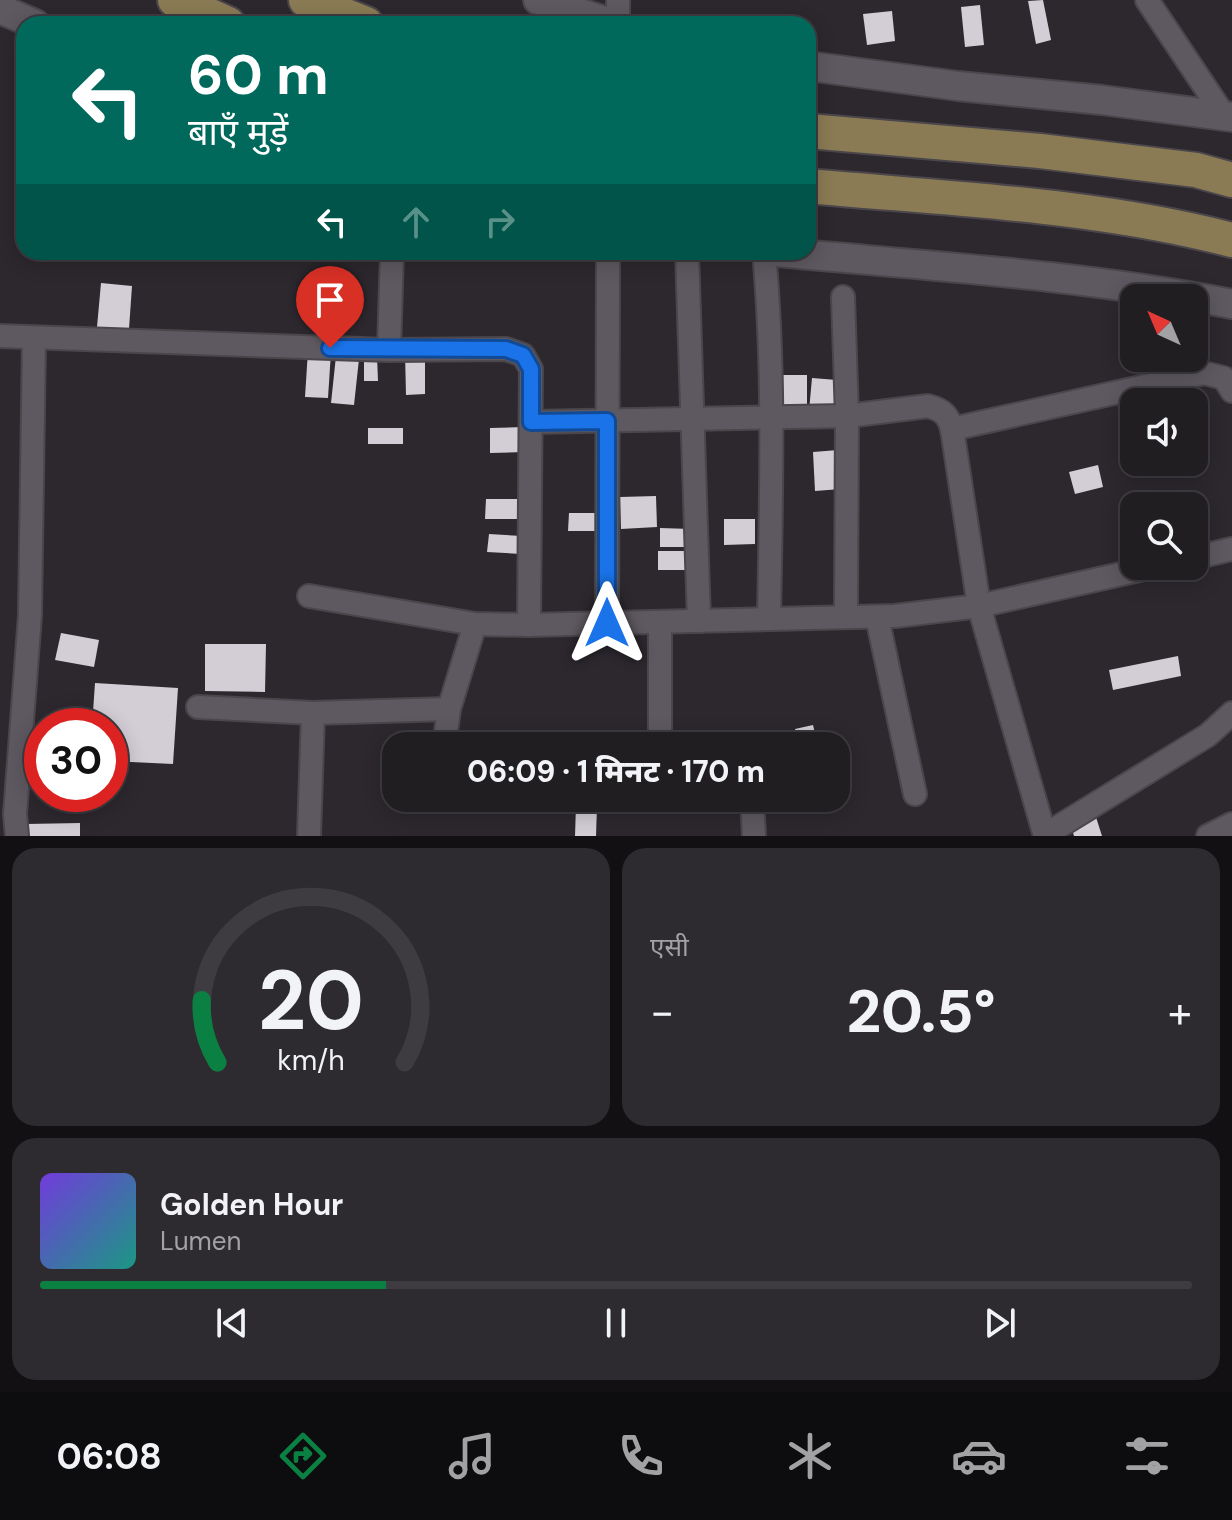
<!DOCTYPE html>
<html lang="hi">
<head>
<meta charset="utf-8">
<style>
  :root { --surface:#211e22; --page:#2d2b2f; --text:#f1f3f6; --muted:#a2a2a5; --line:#3e3c40; --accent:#0b8043 }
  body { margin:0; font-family:"DM Sans","Noto Sans Devanagari",sans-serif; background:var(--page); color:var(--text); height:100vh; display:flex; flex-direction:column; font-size:30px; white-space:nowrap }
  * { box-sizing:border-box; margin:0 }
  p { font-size:26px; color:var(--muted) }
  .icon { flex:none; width:44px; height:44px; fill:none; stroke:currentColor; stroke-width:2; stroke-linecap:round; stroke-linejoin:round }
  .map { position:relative; height:836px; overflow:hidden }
  .sheet { display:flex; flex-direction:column; gap:12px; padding:12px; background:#121013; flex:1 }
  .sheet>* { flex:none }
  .guide { position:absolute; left:16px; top:16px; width:800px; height:244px; border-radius:24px; box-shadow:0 4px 20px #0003,0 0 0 2px var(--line); background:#00695c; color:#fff; overflow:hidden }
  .needle { width:52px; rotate:316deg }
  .buttons { position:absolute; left:1120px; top:284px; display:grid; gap:16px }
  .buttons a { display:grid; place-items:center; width:88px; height:88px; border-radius:16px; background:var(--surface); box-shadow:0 4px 20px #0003,0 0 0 2px var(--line); font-size:40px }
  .speed { position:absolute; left:24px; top:708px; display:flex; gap:16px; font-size:40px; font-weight:700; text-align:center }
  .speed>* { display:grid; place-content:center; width:104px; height:104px; border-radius:50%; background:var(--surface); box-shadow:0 4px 20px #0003,0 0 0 2px var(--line); line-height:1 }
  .speed .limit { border:12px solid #d22; background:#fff; color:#111 }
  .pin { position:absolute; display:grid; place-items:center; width:68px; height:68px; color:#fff; margin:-82px -34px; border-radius:50% 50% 50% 0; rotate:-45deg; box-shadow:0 0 8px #0007 }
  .pin .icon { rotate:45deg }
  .me { position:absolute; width:88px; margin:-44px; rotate:0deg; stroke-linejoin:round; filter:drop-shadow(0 0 6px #0008) }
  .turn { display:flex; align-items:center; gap:28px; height:168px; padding:0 40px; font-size:36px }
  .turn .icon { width:104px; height:104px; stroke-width:2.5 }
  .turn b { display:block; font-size:56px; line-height:68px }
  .lanes { display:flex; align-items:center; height:76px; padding:0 40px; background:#0003; justify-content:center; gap:40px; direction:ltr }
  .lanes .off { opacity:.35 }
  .big { font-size:60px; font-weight:800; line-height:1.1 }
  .sheet .widget { flex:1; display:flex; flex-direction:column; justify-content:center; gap:12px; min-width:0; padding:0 28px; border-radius:24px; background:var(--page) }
  .sheet .dial { align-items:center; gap:0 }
  .dial svg { height:208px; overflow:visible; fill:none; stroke:var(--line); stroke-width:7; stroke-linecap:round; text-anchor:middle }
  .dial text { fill:var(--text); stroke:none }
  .song { display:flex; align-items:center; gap:24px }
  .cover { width:96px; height:96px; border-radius:12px; background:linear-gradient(135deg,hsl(260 70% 55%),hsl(170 70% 35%)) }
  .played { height:8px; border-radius:4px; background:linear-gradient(90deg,var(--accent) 30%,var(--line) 30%) }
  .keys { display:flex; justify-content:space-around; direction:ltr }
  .heat { display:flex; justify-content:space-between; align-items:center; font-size:44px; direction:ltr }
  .sheet .tiles { flex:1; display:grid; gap:12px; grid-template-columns:1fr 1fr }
  .widget:last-child { grid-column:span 2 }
  .trip { position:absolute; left:382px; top:732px; width:468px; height:80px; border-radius:24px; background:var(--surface); box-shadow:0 4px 20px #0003,0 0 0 2px var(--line); font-weight:800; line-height:80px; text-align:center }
  .tab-bar { display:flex; height:128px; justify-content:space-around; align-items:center; background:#0d0c0e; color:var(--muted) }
  .tab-bar .icon { width:56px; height:56px }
  .tab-bar .current { color:var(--accent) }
  .tab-bar b { font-size:36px; color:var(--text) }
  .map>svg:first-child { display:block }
  .building { fill:#d3cdd5 }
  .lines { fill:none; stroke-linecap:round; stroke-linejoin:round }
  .minor-casing { stroke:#4a464b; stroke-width:26 }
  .tertiary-casing { stroke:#4a464b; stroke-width:32 }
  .primary-casing { stroke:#4a464b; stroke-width:38 }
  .minor { stroke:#5e5960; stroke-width:22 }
  .tertiary { stroke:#5e5960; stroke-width:28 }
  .primary { stroke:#8a7b54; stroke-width:34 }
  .route-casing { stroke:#114b97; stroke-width:20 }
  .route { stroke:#1a73e8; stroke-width:14 }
</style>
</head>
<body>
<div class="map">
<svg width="1232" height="836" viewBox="0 0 1232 836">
  <rect width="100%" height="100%" fill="#2c282e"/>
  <g class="building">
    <path d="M1043 0 1051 40 1036 44 1028 1Z"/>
    <path d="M980 5 984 45 965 47 961 7Z"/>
    <path d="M892 11 895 41 867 45 863 14Z"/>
    <path d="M101 283 132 286 129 329 97 327Z"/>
    <path d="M308 351 331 352 328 398 305 397Z"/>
    <path d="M405 353H425V394L406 395Z"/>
    <path d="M336 356 359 359 354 405 331 403Z"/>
    <path d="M364 356H377L378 381H364Z"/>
    <rect x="781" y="375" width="26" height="37"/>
    <path d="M812 378 837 380 835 413 809 411Z"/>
    <path d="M1194 413 1203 449 1194 451Z"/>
    <path d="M524 427 525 452 490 453V428Z"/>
    <rect x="368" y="428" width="35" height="16"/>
    <path d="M838 450 841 489 815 491 813 452Z"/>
    <path d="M1098 465 1103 487 1075 494 1069 472Z"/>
    <path d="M656 496 657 527 621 529 620 497Z"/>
    <path d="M486 499H521V519H485Z"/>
    <path d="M569 513H599V531H568Z"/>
    <path d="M724 519H755V544L724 545Z"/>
    <path d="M660 528 691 529V547H660Z"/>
    <path d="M489 534 522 536 521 554 487 552Z"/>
    <rect x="658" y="551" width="31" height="19"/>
    <path d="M61 633 99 640 94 667 55 660Z"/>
    <path d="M205 644H266L265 692 205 691Z"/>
    <path d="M1178 656 1181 676 1113 690 1109 670Z"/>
    <path d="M95 683 178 688 173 764 110 761V726H92Z"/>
    <path d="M813 725 818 746H799L795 729Z"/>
    <path d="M616 740H651L650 746H616Z"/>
    <path d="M576 805 597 806 596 836H575Z"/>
    <path d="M1095 814 1102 836H1074L1070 822Z"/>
    <path d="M80 823V836H26V824Z"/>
  </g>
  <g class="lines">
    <g class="minor-casing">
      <g id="minor">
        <path d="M618 0V24"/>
        <path d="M1147 0 1223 114"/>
        <path d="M687 252 699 621"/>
        <path d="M764 252C775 372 771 499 769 619"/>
        <path d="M843 297 847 416 846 617"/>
        <path d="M0 336 389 350 506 349 523 355 531 369 529 625"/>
        <path d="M389 350 392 252"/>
        <path d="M531 422 847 416 928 406C943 410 948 415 952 429L1204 373 1224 378 1232 391"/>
        <path d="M952 429 979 606 1045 836"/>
        <path d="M1194 558 1232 549"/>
        <path d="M309 596 475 624 529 625 895 616 979 606 1157 566"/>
        <path d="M877 617 915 794"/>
        <path d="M660 622V746"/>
        <path d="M607 623 608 261"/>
        <path d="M198 707 313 713 449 709"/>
        <path d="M444 746 449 709 475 624"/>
        <path d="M752 798 754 836"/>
        <path d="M1045 835 1208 735 1232 713"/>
        <path d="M17 836 15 814 30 615 34 338"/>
        <path d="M309 836 313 713"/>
        <path d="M1208 836 1232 824"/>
      </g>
    </g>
    <g class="tertiary-casing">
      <g id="tertiary">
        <path d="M538 0 615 24"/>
        <path d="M0 9 35 24"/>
        <path d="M808 66 958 86 1102 100 1232 117"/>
        <path d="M777 252C929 266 1083 275 1232 304"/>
      </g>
    </g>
    <g class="primary-casing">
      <g id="primary">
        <path d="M175 0 228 24"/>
        <path d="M306 0 366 24"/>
        <path d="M808 131 1040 151 1196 170 1232 180"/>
        <path d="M808 186C950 199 1094 204 1232 240"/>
      </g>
    </g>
    <use href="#minor" class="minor"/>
    <use href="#tertiary" class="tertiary"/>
    <use href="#primary" class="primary"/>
  </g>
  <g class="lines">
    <g class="route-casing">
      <path id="route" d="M330 348 506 349 523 355 531 369V422L607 421V623"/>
    </g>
    <use href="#route" class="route"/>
  </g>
</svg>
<div class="buttons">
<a><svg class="needle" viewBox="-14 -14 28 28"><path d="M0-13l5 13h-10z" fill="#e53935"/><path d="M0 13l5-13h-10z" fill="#a2a2a5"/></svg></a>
<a><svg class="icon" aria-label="sound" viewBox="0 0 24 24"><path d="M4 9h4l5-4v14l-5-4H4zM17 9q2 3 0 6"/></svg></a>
<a><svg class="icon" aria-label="search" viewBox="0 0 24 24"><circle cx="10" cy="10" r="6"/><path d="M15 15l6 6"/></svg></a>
</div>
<div class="speed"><div class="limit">30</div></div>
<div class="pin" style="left:330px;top:348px;background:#d93025"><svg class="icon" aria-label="arrive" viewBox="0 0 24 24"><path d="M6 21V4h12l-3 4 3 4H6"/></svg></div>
<svg class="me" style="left:607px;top:623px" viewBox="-20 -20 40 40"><path d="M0-17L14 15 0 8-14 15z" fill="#1a73e8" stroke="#fff" stroke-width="4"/></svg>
<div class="trip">06:09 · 1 मिनट · 170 m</div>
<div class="guide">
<div class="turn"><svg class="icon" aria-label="left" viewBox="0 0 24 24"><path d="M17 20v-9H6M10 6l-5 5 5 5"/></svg><div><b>60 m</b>बाएँ मुड़ें</div></div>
<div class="lanes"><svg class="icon" aria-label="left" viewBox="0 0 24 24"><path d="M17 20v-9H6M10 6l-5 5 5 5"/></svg><svg class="icon off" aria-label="ahead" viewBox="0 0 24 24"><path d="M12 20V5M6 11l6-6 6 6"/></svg><svg class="icon off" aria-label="right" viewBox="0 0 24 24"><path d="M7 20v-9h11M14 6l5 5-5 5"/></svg></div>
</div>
</div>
<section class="sheet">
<div class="tiles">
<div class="widget dial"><svg viewBox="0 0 100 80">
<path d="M14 69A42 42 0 1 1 86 69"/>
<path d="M14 69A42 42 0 0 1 8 45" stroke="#0b8043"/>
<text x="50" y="56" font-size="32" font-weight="700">20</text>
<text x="50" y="72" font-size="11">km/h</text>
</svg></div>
<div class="widget"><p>एसी</p>
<div class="heat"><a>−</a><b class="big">20.5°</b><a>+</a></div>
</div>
<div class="widget">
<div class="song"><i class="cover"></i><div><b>Golden Hour</b><p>Lumen</p></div></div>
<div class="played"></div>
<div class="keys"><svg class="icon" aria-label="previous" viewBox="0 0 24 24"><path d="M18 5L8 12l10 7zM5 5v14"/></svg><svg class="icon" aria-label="pause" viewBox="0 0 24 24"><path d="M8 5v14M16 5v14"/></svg><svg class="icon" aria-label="next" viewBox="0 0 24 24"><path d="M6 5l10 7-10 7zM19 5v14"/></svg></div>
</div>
</div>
</section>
<nav class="tab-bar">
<b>06:08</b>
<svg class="icon current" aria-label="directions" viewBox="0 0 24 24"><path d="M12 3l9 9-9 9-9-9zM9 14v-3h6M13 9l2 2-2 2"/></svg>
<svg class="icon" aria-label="music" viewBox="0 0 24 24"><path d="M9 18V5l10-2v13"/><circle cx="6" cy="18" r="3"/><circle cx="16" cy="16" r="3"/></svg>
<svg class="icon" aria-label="phone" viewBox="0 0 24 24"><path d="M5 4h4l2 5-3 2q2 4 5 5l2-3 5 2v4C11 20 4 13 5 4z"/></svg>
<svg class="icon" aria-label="climate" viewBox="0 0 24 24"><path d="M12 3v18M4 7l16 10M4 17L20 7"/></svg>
<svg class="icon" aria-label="car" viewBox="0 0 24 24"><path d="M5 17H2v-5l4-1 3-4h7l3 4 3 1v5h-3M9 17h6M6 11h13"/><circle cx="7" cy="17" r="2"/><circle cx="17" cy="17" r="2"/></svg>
<svg class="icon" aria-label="filters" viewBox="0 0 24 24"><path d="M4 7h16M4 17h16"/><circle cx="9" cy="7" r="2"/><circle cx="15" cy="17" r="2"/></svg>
</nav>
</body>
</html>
